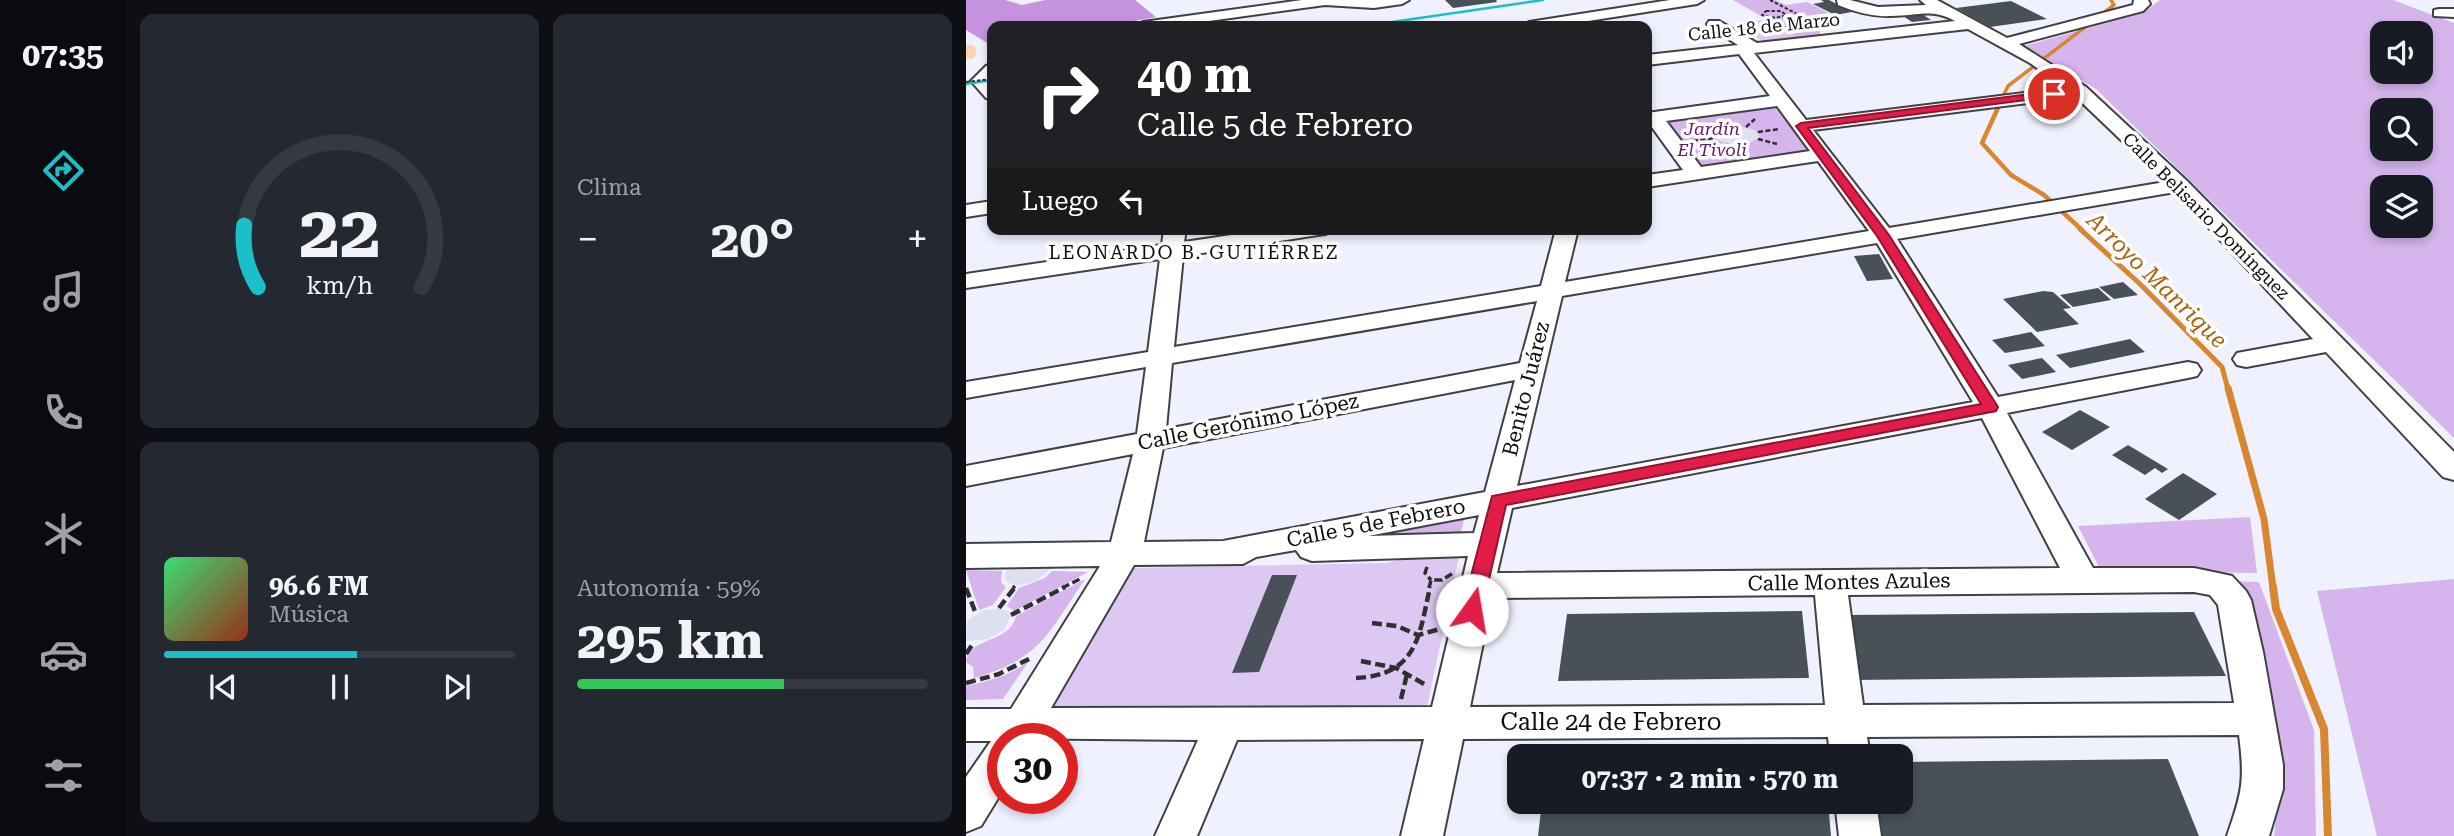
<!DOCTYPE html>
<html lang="es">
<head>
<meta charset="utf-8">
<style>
  :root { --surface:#171b24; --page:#242831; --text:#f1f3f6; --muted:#9ea1a6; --line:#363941; --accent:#1abfca }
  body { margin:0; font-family:"Roboto Serif",serif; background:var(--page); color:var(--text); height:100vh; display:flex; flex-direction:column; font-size:26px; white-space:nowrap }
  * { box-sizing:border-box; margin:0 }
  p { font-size:23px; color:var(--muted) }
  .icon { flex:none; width:38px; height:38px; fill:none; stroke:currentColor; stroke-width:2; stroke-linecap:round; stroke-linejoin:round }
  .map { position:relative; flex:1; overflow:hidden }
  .side { display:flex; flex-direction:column; gap:14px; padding:14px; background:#0d0f14; width:840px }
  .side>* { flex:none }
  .guide { position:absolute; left:21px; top:21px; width:665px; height:214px; border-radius:14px; box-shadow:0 4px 10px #0003; background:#202124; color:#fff; overflow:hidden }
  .tools { position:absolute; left:1404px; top:21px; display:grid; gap:14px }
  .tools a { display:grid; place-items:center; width:63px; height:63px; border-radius:14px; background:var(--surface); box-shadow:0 4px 10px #0003; font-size:35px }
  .speed { position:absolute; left:21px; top:723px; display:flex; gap:14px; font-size:35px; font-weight:700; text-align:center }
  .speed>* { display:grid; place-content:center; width:91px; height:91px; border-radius:50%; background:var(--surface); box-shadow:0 4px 10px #0003; line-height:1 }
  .speed .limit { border:10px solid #d22; background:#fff; color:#111 }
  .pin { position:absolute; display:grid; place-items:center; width:60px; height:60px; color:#fff; margin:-30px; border:4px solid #fff; border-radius:50%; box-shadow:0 2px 7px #0007 }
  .me { position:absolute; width:77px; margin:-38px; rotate:13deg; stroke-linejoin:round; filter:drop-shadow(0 0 5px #0008) }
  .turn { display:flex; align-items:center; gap:24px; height:147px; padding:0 35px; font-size:32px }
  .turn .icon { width:91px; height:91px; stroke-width:2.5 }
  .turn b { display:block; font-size:49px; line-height:60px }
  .then { display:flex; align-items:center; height:66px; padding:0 35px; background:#0003; gap:14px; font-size:26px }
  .big { font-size:52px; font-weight:700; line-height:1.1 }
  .side .widget { flex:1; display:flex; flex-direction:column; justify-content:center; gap:10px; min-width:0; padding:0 24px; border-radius:14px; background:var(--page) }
  .side .dial { align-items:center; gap:0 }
  .dial svg { height:182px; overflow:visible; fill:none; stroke:var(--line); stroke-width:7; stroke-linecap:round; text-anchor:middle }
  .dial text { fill:var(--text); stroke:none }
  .song { display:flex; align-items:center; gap:21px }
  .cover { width:84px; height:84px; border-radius:10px; background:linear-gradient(135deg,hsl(140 70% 55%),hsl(10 70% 35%)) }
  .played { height:7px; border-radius:4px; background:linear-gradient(90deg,var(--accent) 55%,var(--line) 55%) }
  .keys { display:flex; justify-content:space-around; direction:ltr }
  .heat { display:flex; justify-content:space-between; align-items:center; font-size:38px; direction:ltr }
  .charge { height:10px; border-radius:5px; background:linear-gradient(90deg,#34c759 59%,var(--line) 0) }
  .side .tiles { flex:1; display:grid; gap:14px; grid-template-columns:repeat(2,1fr) }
  .trip { position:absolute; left:541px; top:744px; width:406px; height:70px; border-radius:14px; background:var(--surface); box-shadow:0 4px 10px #0003; font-weight:700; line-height:70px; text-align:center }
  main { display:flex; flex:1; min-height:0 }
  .menu { display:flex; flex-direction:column; width:126px; justify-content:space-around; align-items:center; background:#090b0e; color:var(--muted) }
  .menu .icon { width:49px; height:49px }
  .menu .active { color:var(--accent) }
  .menu b { font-size:32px; color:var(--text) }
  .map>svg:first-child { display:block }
  .green { fill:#d6b5ed; fill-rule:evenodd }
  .forest { fill:#c593df }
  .pitch { fill:#dcc8f3 }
  .plaza { fill:#dde0f0 }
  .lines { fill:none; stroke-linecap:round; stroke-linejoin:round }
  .stream-far4 { stroke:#d88630; stroke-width:3.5 }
  .stream-far3 { stroke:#d88630; stroke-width:4.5 }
  .stream-far2 { stroke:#d88630; stroke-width:5 }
  .stream-far1 { stroke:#d88630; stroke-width:7 }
  .stream { stroke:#d88630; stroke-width:8 }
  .river { fill:#fbd4af; fill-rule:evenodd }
  .building { fill:#495158 }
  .minor-casing { stroke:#414141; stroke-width:4 }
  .path-far3 { stroke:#303030; stroke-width:2; stroke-dasharray:3.5 2; stroke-linecap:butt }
  .path-far2 { stroke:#303030; stroke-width:2.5; stroke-dasharray:5 2.5; stroke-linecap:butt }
  .path-far1 { stroke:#303030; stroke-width:3.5; stroke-dasharray:8 3.5; stroke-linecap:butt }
  .path { stroke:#303030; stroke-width:4.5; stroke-dasharray:10 4.5; stroke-linecap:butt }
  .minor { fill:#fff; fill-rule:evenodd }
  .rail { stroke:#1abfca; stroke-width:2.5 }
  .path-bridge { stroke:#303030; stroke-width:2; stroke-dasharray:3.5 2; stroke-linecap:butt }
  .route { fill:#e11d48; stroke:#92132f; stroke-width:2 }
  .labels { text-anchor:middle; stroke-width:7; stroke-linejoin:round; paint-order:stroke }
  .far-street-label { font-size:18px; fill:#0e0e0e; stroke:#fff }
  .far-park-label { font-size:18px; font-style:italic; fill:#63196c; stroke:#fff }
  .far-neighbourhood-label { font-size:19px; letter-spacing:2px; fill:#0e0e0e; stroke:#fff }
  .street-label { font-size:21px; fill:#0e0e0e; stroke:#fff }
  .water-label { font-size:23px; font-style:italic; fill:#ab630d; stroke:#fff }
  .near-street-label { font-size:24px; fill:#0e0e0e; stroke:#fff }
</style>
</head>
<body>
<main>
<nav class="menu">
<b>07:35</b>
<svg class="icon active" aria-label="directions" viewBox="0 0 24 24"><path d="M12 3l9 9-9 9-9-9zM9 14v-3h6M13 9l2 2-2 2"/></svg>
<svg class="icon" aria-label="music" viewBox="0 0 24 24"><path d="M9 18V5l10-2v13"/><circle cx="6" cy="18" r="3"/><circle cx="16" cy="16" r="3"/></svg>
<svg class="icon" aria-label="phone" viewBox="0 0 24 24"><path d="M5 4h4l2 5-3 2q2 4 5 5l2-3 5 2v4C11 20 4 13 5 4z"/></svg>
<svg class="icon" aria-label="climate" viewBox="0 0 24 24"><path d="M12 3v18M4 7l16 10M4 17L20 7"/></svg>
<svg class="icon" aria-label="car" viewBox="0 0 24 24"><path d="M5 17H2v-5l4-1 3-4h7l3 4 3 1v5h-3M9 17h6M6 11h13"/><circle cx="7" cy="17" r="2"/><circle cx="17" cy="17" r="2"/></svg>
<svg class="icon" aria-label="filters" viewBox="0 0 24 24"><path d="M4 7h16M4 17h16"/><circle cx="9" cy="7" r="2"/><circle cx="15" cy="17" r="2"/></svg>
</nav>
<section class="side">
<div class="tiles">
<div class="widget dial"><svg viewBox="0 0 100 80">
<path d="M14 69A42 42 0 1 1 86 69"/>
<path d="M14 69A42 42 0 0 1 8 42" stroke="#1abfca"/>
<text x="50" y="56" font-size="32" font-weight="700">22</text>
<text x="50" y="72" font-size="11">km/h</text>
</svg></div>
<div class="widget"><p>Clima</p>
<div class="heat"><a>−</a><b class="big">20°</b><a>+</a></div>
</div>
<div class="widget">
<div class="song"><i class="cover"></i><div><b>96.6 FM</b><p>Música</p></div></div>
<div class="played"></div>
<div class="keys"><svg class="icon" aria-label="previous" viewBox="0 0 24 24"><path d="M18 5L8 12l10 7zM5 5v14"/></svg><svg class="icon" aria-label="pause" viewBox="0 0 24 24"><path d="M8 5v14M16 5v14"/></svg><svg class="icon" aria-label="next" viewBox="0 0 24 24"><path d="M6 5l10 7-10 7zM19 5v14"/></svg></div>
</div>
<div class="widget"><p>Autonomía · 59%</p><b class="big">295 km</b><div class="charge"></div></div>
</div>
</section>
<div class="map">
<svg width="1488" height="836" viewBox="0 0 1488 836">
  <rect width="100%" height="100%" fill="#eff1ff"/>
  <g class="green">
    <path d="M767 0H810L820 5 841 2 874 19 854 22V35L856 36 801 43 769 25 800 19Z"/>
    <path d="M1194 0H1427L1488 23V438L1130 89 1058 46 1177 13ZM1416 33H1454V72H1416ZM1416 110H1454V149H1416ZM1416 187H1454V226H1416Z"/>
    <path d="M807 105 844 151 734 167 699 119Z"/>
    <path d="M500 512 494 536 359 538Z"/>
    <path d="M1284 517 1291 573 1135 571 1112 526Z"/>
    <path d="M0 570 36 571 35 582 40 587 27 605 13 610Z"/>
    <path d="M86 571 122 572 48 611 41 606 53 588 79 578Z"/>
    <path d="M119 579C83 632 74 660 8 678L7 667 0 662C3 636 44 644 50 616Z"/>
    <path d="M1488 579V836H1411L1351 591Z"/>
    <path d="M1266 581 1293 582 1348 730 1350 836H1308L1312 795Z"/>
    <path d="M63 661 37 699 0 700V686C24 681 43 676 63 661Z"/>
  </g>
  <path class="forest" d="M0 0H39L56 5 79 0H169L190 17 141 26H26V46L0 30Z"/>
  <g class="pitch">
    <path d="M801 19 830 35 797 41 769 25Z"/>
    <path d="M493 556 461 707 82 712 166 568 421 563 441 558Z"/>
  </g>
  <g class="plaza">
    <path d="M773 126 789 130 794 137 784 143 772 145 756 142 749 138V133L755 129Z"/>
    <path d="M43 568H85L70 581 49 586 40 581 39 573Z"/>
    <path d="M33 608 42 611 45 615 38 630 22 639 0 641 1 621 16 611Z"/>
  </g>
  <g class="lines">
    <path class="stream-far4" d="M1034 103 1042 86 1148 5 1145 0"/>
    <path class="stream-far3" d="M1035 101 1016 143 1045 175 1078 195 1116 230"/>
    <path class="stream-far2" d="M1114 229 1174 284 1256 367 1262 389"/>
    <path class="stream-far1" d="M1262 388 1298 519 1307 588"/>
    <path class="stream" d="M1307 587 1310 609 1358 729 1362 836"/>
    <path class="river" d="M0 45 8 46 11 51 8 58 0 59Z"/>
  </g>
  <g class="building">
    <path d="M479 0H530L531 2 487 8Z"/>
    <path d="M855 0H863L886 12 869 15 847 4 858 2Z"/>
    <path d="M1045 1 1081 19 1024 27 990 8Z"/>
    <path d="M956 14 965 20 946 22 937 16Z"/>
    <path d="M913 254 927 279 901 281 888 256Z"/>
    <path d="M1157 282 1172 295 1148 299 1133 287Z"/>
    <path d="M1132 288 1145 300 1107 307 1094 295Z"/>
    <path d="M1077 291 1087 292 1105 308 1097 309 1113 324 1071 332 1037 299Z"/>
    <path d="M1065 332 1079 346 1039 353 1026 340Z"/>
    <path d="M1164 339 1179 352 1104 368 1090 355Z"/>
    <path d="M1076 358 1090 372 1056 379 1042 365Z"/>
    <path d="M1114 410 1144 427 1106 450 1076 432Z"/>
    <path d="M1162 445 1202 469 1196 473 1189 468 1179 475 1146 455Z"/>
    <path d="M1217 473 1251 494 1213 520 1179 499Z"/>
    <path d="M306 575H331L293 672 266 673Z"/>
    <path d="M836 611 843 678 592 681 601 614Z"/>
    <path d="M1228 612 1260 676 888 680 879 615Z"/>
    <path d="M1202 759 1233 836H909L904 802H934V762Z"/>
    <path d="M576 802H862L865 836H572Z"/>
  </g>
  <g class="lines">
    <g class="minor-casing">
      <g id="minor">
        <path d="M336 0H443L436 4 408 8 359 5 207 26H170L177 22Z"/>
        <path d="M704 0H738L731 4 590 26H556L563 22Z"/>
        <path d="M871 0H884L912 7 960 5 954 0H971L1041 38 1167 5 1168 0H1182L1184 4 1177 11 1053 44 1120 87 1221 181 1488 452V480L1477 477 1360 352 1280 367 1271 365 1267 359 1271 353 1347 339 1209 192 931 239 1032 397 1222 362 1231 364 1235 370 1231 376 1222 378 1041 413 1127 568H1228L1266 576 1280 591 1285 600 1297 652 1317 765V789L1303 836H1261C1276 793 1279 781 1273 735L901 737 904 756H864L862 737 497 739 477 836H435L458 739 271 740 231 836H189L232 740 37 738V790L15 826 0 832V777L25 741H0V709H45L134 566 0 568V544L145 542 167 454 0 486V466L171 434 180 367 0 398V382L182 352 194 259 0 288V274L196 245 198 229H220L218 242 306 229H363L360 234 352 235 217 256 208 347 575 286 590 229H612L599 282 903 231 852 161 681 187V175L717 170 683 123H681V113L804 96 773 54 681 65V55L772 45 743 27 741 24 743 21H753L791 43 989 21C965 8 952 16 925 16 907 17 889 12 872 5ZM1002 29 1064 63 1099 88 840 120 788 53ZM1110 97 1199 182 923 228 847 130ZM811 106 844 151 735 167 700 121ZM911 243 1007 402 551 486 596 296ZM571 301 554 363 200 429 206 363ZM549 380 519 492 257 541 178 542 197 448ZM1016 418 1094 568 531 573 546 508ZM513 515 508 533 402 536ZM330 550 335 557 346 561 502 556 466 707 85 708 168 565 277 564 290 557ZM1228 592 1244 595 1252 605 1268 703 897 705 882 595ZM849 595 859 705 504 707 526 598Z"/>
        <path d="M1473 9H1488V17L1468 16V10Z"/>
        <path d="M26 64V78L23 81 26 85V99L20 98 5 81 20 66Z"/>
        <path d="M26 201V213L0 217V205Z"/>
        <path d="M869 802H910L915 836H873Z"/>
      </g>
    </g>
    <g class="path-far3">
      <path d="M804 0 847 22 846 28"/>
      <path d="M800 11H815L820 15 810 18 796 15Z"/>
      <path d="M802 18 823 29"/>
    </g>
    <g class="path-far2">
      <path d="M780 127 789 119"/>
      <path d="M739 128 751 131"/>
      <path d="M792 132 814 129"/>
      <path d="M792 139 811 144"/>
      <path d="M727 141 749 138"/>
      <path d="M749 155 761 144"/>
    </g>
    <g class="path-far1">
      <path d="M461 567 459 573 465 580"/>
      <path d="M47 588 49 586"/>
      <path d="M96 588 114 579"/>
      <path d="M463 588 465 580H476L487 573"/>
    </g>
    <g class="path">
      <path d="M0 588 10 614"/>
      <path d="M33 608 49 587"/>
      <path d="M45 615 99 587"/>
      <path d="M406 623 431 626 452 635 474 629"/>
      <path d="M0 654 8 642"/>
      <path d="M395 661 430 668 460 685"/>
      <path d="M390 678C451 675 453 637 464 587"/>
      <path d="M0 683 33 674 63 659"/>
      <path d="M435 699 441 674"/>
    </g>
    <use href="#minor" class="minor"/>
    <g class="rail">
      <path d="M399 26 577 0"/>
      <path d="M0 84 26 80"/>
    </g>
    <path class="path-bridge" d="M0 82 26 79"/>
  </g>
  <path class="route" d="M1088 91 1091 92V96L842 128 923 235 1032 407 1030 411 540 505 516 610 513 615 506 617 499 615 496 610 526 496 1015 404 911 236 830 126 835 123Z"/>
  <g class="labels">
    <g class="far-street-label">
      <text transform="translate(798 27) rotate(-6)" y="6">Calle 18 de Marzo</text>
      <text transform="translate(1240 216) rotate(45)" y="6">Calle Belisario Domínguez</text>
    </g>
    <g class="far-park-label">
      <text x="746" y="135">Jardín<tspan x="746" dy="21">El Tivoli</tspan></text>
    </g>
    <g class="far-neighbourhood-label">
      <text x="228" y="259">LEONARDO B. GUTIÉRREZ</text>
    </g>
    <g class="street-label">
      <text transform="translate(560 389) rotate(-76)" y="7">Benito Juárez</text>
      <text transform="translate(282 422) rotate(-11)" y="7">Calle Gerónimo López</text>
      <text transform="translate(410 523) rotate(-11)" y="7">Calle 5 de Febrero</text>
      <text transform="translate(883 582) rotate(-1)" y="7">Calle Montes Azules</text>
    </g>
    <g class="water-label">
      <text transform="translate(1191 280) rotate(44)" y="8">Arroyo Manrique</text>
    </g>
    <g class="near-street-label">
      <text x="645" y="730">Calle 24 de Febrero</text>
    </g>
  </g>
</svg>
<div class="tools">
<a><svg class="icon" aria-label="sound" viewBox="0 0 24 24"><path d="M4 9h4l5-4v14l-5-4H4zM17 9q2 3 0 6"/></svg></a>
<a><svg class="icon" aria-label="search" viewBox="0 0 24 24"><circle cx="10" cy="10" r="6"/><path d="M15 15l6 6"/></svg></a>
<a><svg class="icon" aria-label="layers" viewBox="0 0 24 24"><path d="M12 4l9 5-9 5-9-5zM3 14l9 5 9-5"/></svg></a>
</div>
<div class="speed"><div class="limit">30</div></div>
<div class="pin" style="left:1088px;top:94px;background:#d93025"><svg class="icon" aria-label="arrive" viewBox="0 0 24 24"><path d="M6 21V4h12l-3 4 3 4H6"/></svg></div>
<svg class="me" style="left:506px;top:610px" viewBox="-20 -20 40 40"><circle r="19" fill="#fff"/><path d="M0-13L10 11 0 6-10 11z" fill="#e11d48"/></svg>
<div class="trip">07:37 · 2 min · 570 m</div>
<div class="guide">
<div class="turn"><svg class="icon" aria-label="right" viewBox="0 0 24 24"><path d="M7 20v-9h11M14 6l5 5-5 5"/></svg><div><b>40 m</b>Calle 5 de Febrero</div></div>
<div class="then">Luego<svg class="icon" aria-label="left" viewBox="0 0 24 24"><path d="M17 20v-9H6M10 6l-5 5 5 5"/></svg></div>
</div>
</div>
</main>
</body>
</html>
